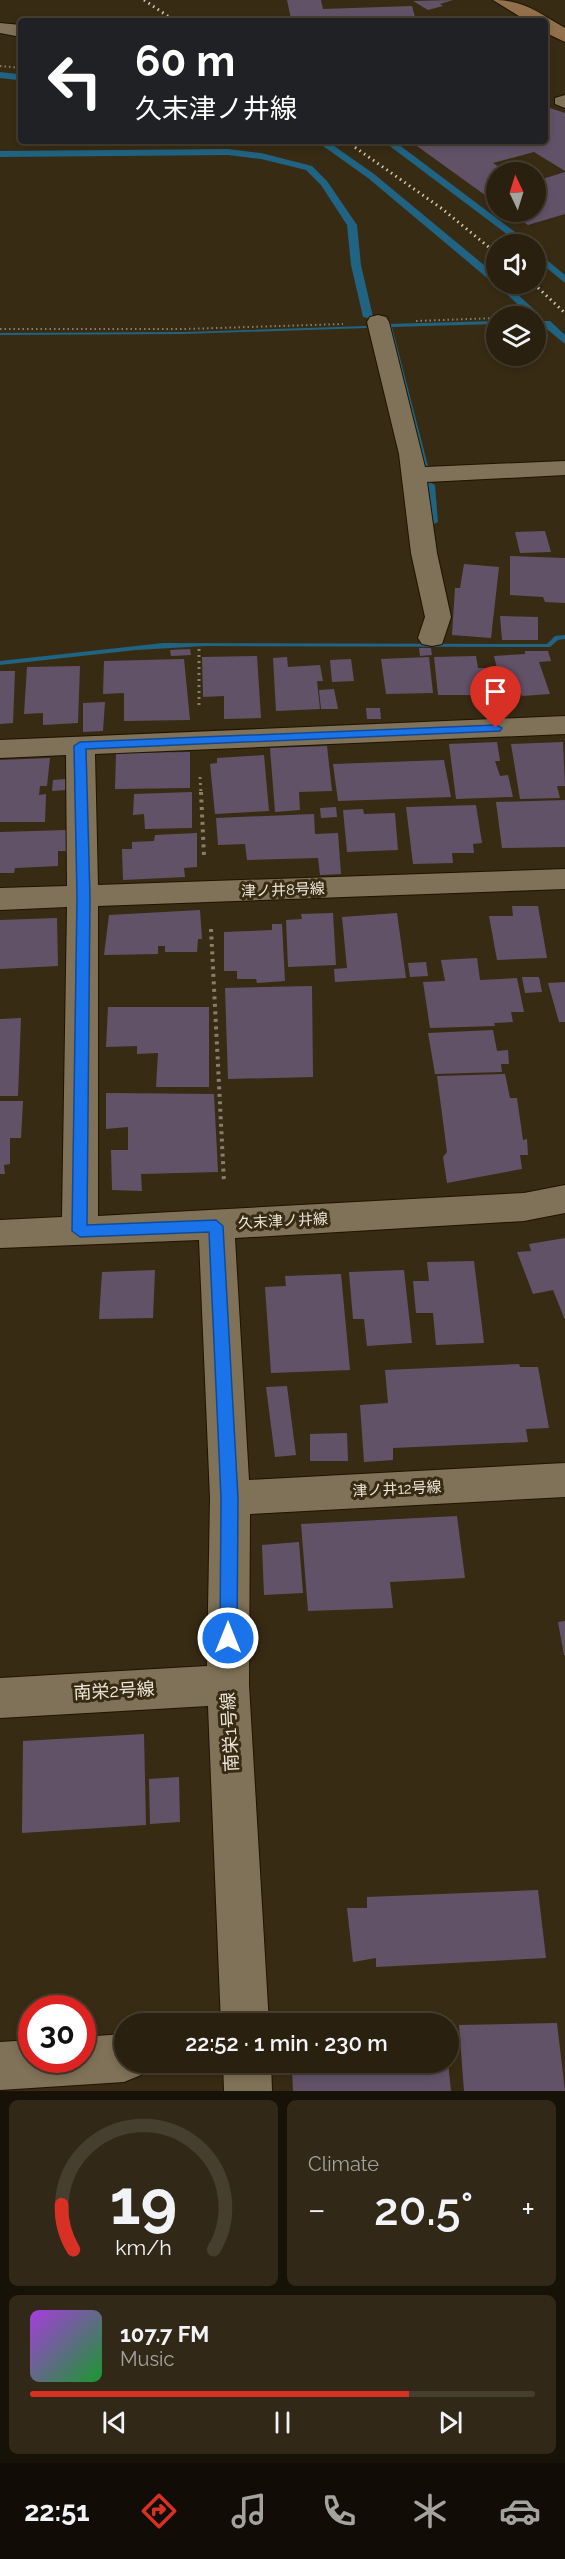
<!DOCTYPE html>
<html lang="en">
<head>
<meta charset="utf-8">
<style>
  :root { --surface:#2a200f; --page:#322818; --text:#f1f3f6; --muted:#a5a39e; --line:#463e2f; --accent:#d93025 }
  body { margin:0; font-family:Raleway,"Noto Sans JP",sans-serif; background:var(--page); color:var(--text); height:100vh; display:flex; flex-direction:column; font-size:22px; white-space:nowrap }
  * { box-sizing:border-box; margin:0 }
  p { font-size:20px; color:var(--muted) }
  .icon { flex:none; width:33px; height:33px; fill:none; stroke:currentColor; stroke-width:2; stroke-linecap:round; stroke-linejoin:round }
  .map { position:relative; height:2091px; overflow:hidden }
  .drawer { display:flex; flex-direction:column; gap:9px; padding:9px; background:#171208; flex:1 }
  .drawer>* { flex:none }
  .hud { position:absolute; left:18px; top:18px; width:530px; height:126px; border-radius:6px; box-shadow:0 3px 9px #0003,0 0 0 2px var(--line); background:#202124; color:#fff; overflow:hidden }
  .needle { width:39px; rotate:356deg }
  .buttons { position:absolute; left:486px; top:162px; display:grid; gap:12px }
  .buttons a { display:grid; place-items:center; width:60px; height:60px; border-radius:50%; background:var(--surface); box-shadow:0 3px 9px #0003,0 0 0 2px var(--line); font-size:30px }
  .speed { position:absolute; left:18px; top:1995px; display:flex; gap:12px; font-size:30px; font-weight:700; text-align:center }
  .speed>* { display:grid; place-content:center; width:78px; height:78px; border-radius:50%; background:var(--surface); box-shadow:0 3px 9px #0003,0 0 0 2px var(--line); line-height:1 }
  .speed .limit { border:9px solid #d22; background:#fff; color:#111 }
  .pin { position:absolute; display:grid; place-items:center; width:51px; height:51px; color:#fff; margin:-62px -26px; border-radius:50% 50% 50% 0; rotate:-45deg; box-shadow:0 0 6px #0007 }
  .pin .icon { rotate:45deg }
  .me { position:absolute; width:66px; margin:-33px; rotate:0deg; stroke-linejoin:round; filter:drop-shadow(0 0 4px #0008) }
  .turn { display:flex; align-items:center; gap:21px; height:126px; padding:0 18px; font-size:27px }
  .turn .icon { width:78px; height:78px; stroke-width:2.5 }
  .turn b { display:block; font-size:42px; line-height:51px }
  .big { font-size:45px; font-weight:600; line-height:1.1 }
  .drawer .widget { flex:1; display:flex; flex-direction:column; justify-content:center; gap:9px; min-width:0; padding:0 21px; border-radius:9px; background:var(--page) }
  .drawer .dial { align-items:center; gap:0 }
  .dial svg { height:156px; overflow:visible; fill:none; stroke:var(--line); stroke-width:7; stroke-linecap:round; text-anchor:middle }
  .dial text { fill:var(--text); stroke:none }
  .song { display:flex; align-items:center; gap:18px }
  .cover { width:72px; height:72px; border-radius:9px; background:linear-gradient(135deg,hsl(280 70% 55%),hsl(130 70% 35%)) }
  .played { height:6px; border-radius:3px; background:linear-gradient(90deg,var(--accent) 75%,var(--line) 75%) }
  .keys { display:flex; justify-content:space-around; direction:ltr }
  .heat { display:flex; justify-content:space-between; align-items:center; font-size:33px; direction:ltr }
  .drawer .tiles { flex:1; display:grid; gap:9px; grid-template-columns:1fr 1fr }
  .widget:last-child { grid-column:span 2 }
  .trip { position:absolute; left:114px; top:2013px; width:345px; height:60px; border-radius:30px; background:var(--surface); box-shadow:0 3px 9px #0003,0 0 0 2px var(--line); font-weight:600; line-height:60px; text-align:center }
  .menu { display:flex; height:96px; justify-content:space-around; align-items:center; background:#110d06; color:var(--muted) }
  .menu .icon { width:42px; height:42px }
  .menu .selected { color:var(--accent) }
  .menu b { font-size:27px; color:var(--text) }
  .map>svg:first-child { display:block }
  .water { fill:#206382 }
  .lines { fill:none; stroke-linecap:round; stroke-linejoin:round }
  .stream { fill:#206382; fill-rule:evenodd }
  .building { fill:#625268 }
  .service-casing { stroke:#1f1400; stroke-width:2 }
  .minor-casing { stroke:#1f1400; stroke-width:2 }
  .secondary-casing { stroke:#1f1400; stroke-width:2 }
  .path-far2 { stroke:#887e6b; stroke-width:2; stroke-dasharray:1.5 3; stroke-linecap:butt }
  .path-far1 { stroke:#887e6b; stroke-width:3; stroke-dasharray:2 4; stroke-linecap:butt }
  .path { stroke:#887e6b; stroke-width:4; stroke-dasharray:3 4.5; stroke-linecap:butt }
  .service { fill:#807258; fill-rule:evenodd }
  .minor { fill:#807258; fill-rule:evenodd }
  .secondary { fill:#91704b; fill-rule:evenodd }
  .rail { stroke:#cfc7b7; stroke-width:3; stroke-dasharray:1.5 4; stroke-linecap:butt }
  .route { fill:#1a73e8; stroke:#114b97; stroke-width:1.5 }
  .labels { text-anchor:middle; stroke-width:6; stroke-linejoin:round; paint-order:stroke }
  .street-label { font-size:15px; fill:#eee7d9; stroke:#382b14 }
  .near-street-label { font-size:18px; fill:#eee7d9; stroke:#382b14 }
</style>
</head>
<body>
<div class="map">
<svg width="565" height="2091" viewBox="0 0 565 2091">
  <rect width="100%" height="100%" fill="#382b14"/>
  <g class="water">
    <path d="M496 321V324L392 327 429 470H422L386 324Z"/>
    <path d="M366 326 367 328 182 334 0 335V333L186 332Z"/>
    <path d="M565 635V639L558 640 550 647 206 646 136 650 0 665V661L163 643 547 644 555 636Z"/>
  </g>
  <g class="lines">
    <g class="stream">
      <path d="M0 72 17 74 21 77 17 80 0 78Z"/>
      <path d="M316 141H327L374 174 496 275V283L492 282 368 178Z"/>
      <path d="M383 141H394L531 244H520Z"/>
      <path d="M228 149 261 153 312 166 327 181 357 225 361 265 373 317 372 319 363 317 351 265 347 225 321 185 306 170 261 159 228 155 0 157V151Z"/>
      <path d="M536 251 565 275V283L536 259Z"/>
      <path d="M496 284H506L538 313V317L530 316Z"/>
      <path d="M542 321H550L565 335V344L542 325Z"/>
      <path d="M429 482 435 485 438 522 432 525 426 522 423 485Z"/>
    </g>
  </g>
  <g class="building">
    <path d="M287 0H321L323 9 412 6 416 21 291 19Z"/>
    <path d="M453 0 440 4 443 6 428 10 413 1Z"/>
    <path d="M416 16H440L441 20 418 21Z"/>
    <path d="M544 106 565 113V171L534 152 493 163 507 172H496V203L410 141H544Z"/>
    <path d="M565 172V214L528 225 509 212H536V181Z"/>
    <path d="M545 531 551 552 520 553 515 532Z"/>
    <path d="M510 556 565 558V603L545 602 543 597 510 595Z"/>
    <path d="M464 564 499 567 491 638 452 635 455 588H460Z"/>
    <path d="M500 616 538 617V640H502Z"/>
    <path d="M419 648H431L432 655 420 656Z"/>
    <path d="M190 649 191 655 171 656 170 650Z"/>
    <path d="M525 651H548L551 661 539 662 550 694 522 696 519 689 502 690 494 656 525 654Z"/>
    <path d="M257 656 261 718 224 719V696L203 697 202 657Z"/>
    <path d="M476 656 478 668H486L490 695H438L434 657Z"/>
    <path d="M287 657 288 667 320 665 323 681H317L320 709 276 711 273 658Z"/>
    <path d="M429 657 433 693 386 694 381 659Z"/>
    <path d="M184 659 190 720 124 721V693L103 694 104 661Z"/>
    <path d="M351 659 354 681 332 682 330 660Z"/>
    <path d="M80 666 78 723 43 725V713L24 714 27 667Z"/>
    <path d="M0 671H15L13 723 0 724Z"/>
    <path d="M334 689 338 709H321L319 690Z"/>
    <path d="M105 702 103 731 83 732V703Z"/>
    <path d="M366 708H380L381 719H367Z"/>
    <path d="M497 742 500 761H495L500 776 508 775 513 797 456 799 449 744Z"/>
    <path d="M563 742 565 786H557L560 798 520 799 511 744Z"/>
    <path d="M327 746 332 791 299 792 300 810 275 812 270 748Z"/>
    <path d="M190 752V788L115 789 116 753Z"/>
    <path d="M264 755 269 811 215 814 210 764 217 763V758Z"/>
    <path d="M50 758 47 786H40L39 795 46 794 45 822H0V760Z"/>
    <path d="M444 760 451 797 338 801 333 764Z"/>
    <path d="M66 779V790L52 791 53 780Z"/>
    <path d="M192 792V828L145 829 144 814 133 815 134 794Z"/>
    <path d="M565 800V847L502 848 496 802Z"/>
    <path d="M476 805 482 843 473 844 474 853H452L453 863 413 864 406 807Z"/>
    <path d="M336 807 337 817 321 818 320 808Z"/>
    <path d="M363 809 364 814 395 813 398 850 347 852 343 810Z"/>
    <path d="M314 814 315 834 338 833 341 874 320 875 318 858 247 860 245 844 218 845 216 818Z"/>
    <path d="M66 830V851H58V866L15 868 14 873H0V832Z"/>
    <path d="M197 833V867L184 868 185 877 123 880 122 849H132V842L154 841 155 835Z"/>
    <path d="M512 906H538L547 958 497 960 489 916H513Z"/>
    <path d="M200 910 202 939H198L197 952H165V946H158V954L104 955 109 915Z"/>
    <path d="M333 913 336 965 288 967 286 920 302 919 301 914Z"/>
    <path d="M397 913 406 978 335 982 334 969 347 968 342 917Z"/>
    <path d="M57 918 58 966 0 969V920Z"/>
    <path d="M272 924H282L285 981 257 983 256 979H237V971H224V932L272 930Z"/>
    <path d="M477 958 480 980 517 978 524 1012H511L513 1022 494 1023 495 1026 430 1028 423 982 445 981 441 960Z"/>
    <path d="M426 962 428 976 410 977 408 963Z"/>
    <path d="M522 977H539L542 992 525 993Z"/>
    <path d="M565 982V1022H559L548 983Z"/>
    <path d="M312 986 313 1077 228 1079 225 988Z"/>
    <path d="M108 1007H209V1087H156L158 1053 137 1054V1046L106 1047Z"/>
    <path d="M21 1018 18 1096H0V1019Z"/>
    <path d="M493 1030 497 1051 508 1050 509 1064H501L502 1072 435 1074 428 1033Z"/>
    <path d="M505 1074 510 1098H517L523 1140 527 1139 528 1155H520L522 1169 447 1183 443 1157 447 1152 437 1076Z"/>
    <path d="M106 1093 214 1094 218 1172 141 1174 142 1191 112 1190 111 1150H128V1127L106 1129Z"/>
    <path d="M0 1101H23L21 1138H10V1164L4 1165 5 1174H0Z"/>
    <path d="M565 1238V1320L553 1290 533 1294 517 1252 531 1251 529 1244Z"/>
    <path d="M474 1261 484 1343 436 1345 433 1313H416L413 1281H429L427 1262Z"/>
    <path d="M155 1270 153 1318 99 1319 102 1272Z"/>
    <path d="M404 1270 412 1343 367 1346 364 1319H353L349 1272Z"/>
    <path d="M341 1274 350 1370 271 1373 265 1287 286 1286 285 1276Z"/>
    <path d="M519 1364 520 1367H538L549 1428 526 1429 528 1442 393 1448V1460L364 1462 360 1405 388 1403 385 1370Z"/>
    <path d="M287 1386 296 1455 275 1457 266 1387Z"/>
    <path d="M347 1433 348 1461H310V1434Z"/>
    <path d="M457 1516 465 1578 390 1582 393 1608 308 1611 301 1524Z"/>
    <path d="M299 1542 303 1593 264 1595 262 1545Z"/>
    <path d="M565 1621V1655H564L558 1622Z"/>
    <path d="M144 1734 146 1825 22 1833 23 1741Z"/>
    <path d="M179 1777 180 1822 150 1824 149 1779Z"/>
    <path d="M538 1890 546 1958 376 1967V1958L353 1962 347 1908H367V1897Z"/>
    <path d="M557 2023 565 2091H464L459 2025Z"/>
    <path d="M345 2062H448L451 2091H293L292 2069 346 2068Z"/>
  </g>
  <g class="lines">
    <g class="service-casing">
      <path id="service" d="M565 95V108L555 104V98Z"/>
    </g>
    <g class="minor-casing">
      <g id="minor">
        <path d="M0 23 21 25V37L0 33Z"/>
        <path d="M378 315 386 317 389 322 425 467 565 461V475L427 482 437 553 451 617 442 644 432 646 422 644 418 638 425 617 411 553 399 454 367 322 370 317Z"/>
        <path d="M565 716V734L95 754 98 885 565 869V889L98 906V1216L524 1193 565 1185V1213L524 1221 235 1238 249 1480 565 1463V1497L250 1514 249 1685 269 2024H221L208 1706 0 1718V1678L207 1666 210 1498 199 1240 0 1248V1220L62 1217 67 907 0 910V888L67 886 66 755 0 758V740Z"/>
        <path d="M124 2034V2062H146L141 2075 124 2082 0 2090V2042L32 2040V2060H82V2037Z"/>
        <path d="M223 2062H271L272 2091H224Z"/>
      </g>
    </g>
    <g class="secondary-casing">
      <path id="secondary" d="M493 0C525 0 538 13 565 28V42L544 32V21H527Z"/>
    </g>
    <g class="path-far2">
      <path d="M0 66 21 68"/>
      <path d="M416 321 496 318"/>
      <path d="M0 329H185L343 324"/>
    </g>
    <g class="path-far1">
      <path d="M199 649V706"/>
      <path d="M200 777 201 793"/>
    </g>
    <g class="path">
      <path d="M201 792 204 856"/>
      <path d="M211 929 224 1182"/>
    </g>
    <use href="#service" class="service"/>
    <use href="#minor" class="minor"/>
    <use href="#secondary" class="secondary"/>
    <g class="rail">
      <path d="M144 0 175 21"/>
      <path d="M346 141 441 208 496 253"/>
      <path d="M534 284 565 313"/>
    </g>
  </g>
  <path class="route" d="M496 725 502 728 500 731 86 749 90 897 87 1225 216 1220 223 1226 238 1498 237 1638 234 1644 228 1646 222 1644 220 1638 221 1498 209 1232 80 1237 72 1231 77 897 74 746 80 742Z"/>
  <g class="labels">
    <g class="street-label">
      <text transform="translate(283 890) rotate(-2)" y="5">津ノ井8号線</text>
      <text transform="translate(283 1221) rotate(-3)" y="5">久末津ノ井線</text>
      <text transform="translate(397 1489) rotate(-3)" y="5">津ノ井12号線</text>
    </g>
    <g class="near-street-label">
      <text transform="translate(114 1691) rotate(-3)" y="6">南栄2号線</text>
      <text transform="translate(230 1732) rotate(-93)" y="6">南栄1号線</text>
    </g>
  </g>
</svg>
<div class="buttons">
<a><svg class="needle" viewBox="-14 -14 28 28"><path d="M0-13l5 13h-10z" fill="#e53935"/><path d="M0 13l5-13h-10z" fill="#a5a39e"/></svg></a>
<a><svg class="icon" aria-label="sound" viewBox="0 0 24 24"><path d="M4 9h4l5-4v14l-5-4H4zM17 9q2 3 0 6"/></svg></a>
<a><svg class="icon" aria-label="layers" viewBox="0 0 24 24"><path d="M12 4l9 5-9 5-9-5zM3 14l9 5 9-5"/></svg></a>
</div>
<div class="speed"><div class="limit">30</div></div>
<div class="pin" style="left:496px;top:728px;background:#d93025"><svg class="icon" aria-label="arrive" viewBox="0 0 24 24"><path d="M6 21V4h12l-3 4 3 4H6"/></svg></div>
<svg class="me" style="left:228px;top:1638px" viewBox="-20 -20 40 40"><circle r="17" fill="#1a73e8" stroke="#fff" stroke-width="3"/><path d="M0-11L8 9 0 5-8 9z" fill="#fff"/></svg>
<div class="trip">22:52 · 1 min · 230 m</div>
<div class="hud">
<div class="turn"><svg class="icon" aria-label="left" viewBox="0 0 24 24"><path d="M17 20v-9H6M10 6l-5 5 5 5"/></svg><div><b>60 m</b>久末津ノ井線</div></div>
</div>
</div>
<section class="drawer">
<div class="tiles">
<div class="widget dial"><svg viewBox="0 0 100 80">
<path d="M14 69A42 42 0 1 1 86 69"/>
<path d="M14 69A42 42 0 0 1 8 46" stroke="#d93025"/>
<text x="50" y="56" font-size="32" font-weight="700">19</text>
<text x="50" y="72" font-size="11">km/h</text>
</svg></div>
<div class="widget"><p>Climate</p>
<div class="heat"><a>−</a><b class="big">20.5°</b><a>+</a></div>
</div>
<div class="widget">
<div class="song"><i class="cover"></i><div><b>107.7 FM</b><p>Music</p></div></div>
<div class="played"></div>
<div class="keys"><svg class="icon" aria-label="previous" viewBox="0 0 24 24"><path d="M18 5L8 12l10 7zM5 5v14"/></svg><svg class="icon" aria-label="pause" viewBox="0 0 24 24"><path d="M8 5v14M16 5v14"/></svg><svg class="icon" aria-label="next" viewBox="0 0 24 24"><path d="M6 5l10 7-10 7zM19 5v14"/></svg></div>
</div>
</div>
</section>
<nav class="menu">
<b>22:51</b>
<svg class="icon selected" aria-label="directions" viewBox="0 0 24 24"><path d="M12 3l9 9-9 9-9-9zM9 14v-3h6M13 9l2 2-2 2"/></svg>
<svg class="icon" aria-label="music" viewBox="0 0 24 24"><path d="M9 18V5l10-2v13"/><circle cx="6" cy="18" r="3"/><circle cx="16" cy="16" r="3"/></svg>
<svg class="icon" aria-label="phone" viewBox="0 0 24 24"><path d="M5 4h4l2 5-3 2q2 4 5 5l2-3 5 2v4C11 20 4 13 5 4z"/></svg>
<svg class="icon" aria-label="climate" viewBox="0 0 24 24"><path d="M12 3v18M4 7l16 10M4 17L20 7"/></svg>
<svg class="icon" aria-label="car" viewBox="0 0 24 24"><path d="M5 17H2v-5l4-1 3-4h7l3 4 3 1v5h-3M9 17h6M6 11h13"/><circle cx="7" cy="17" r="2"/><circle cx="17" cy="17" r="2"/></svg>
</nav>
</body>
</html>
